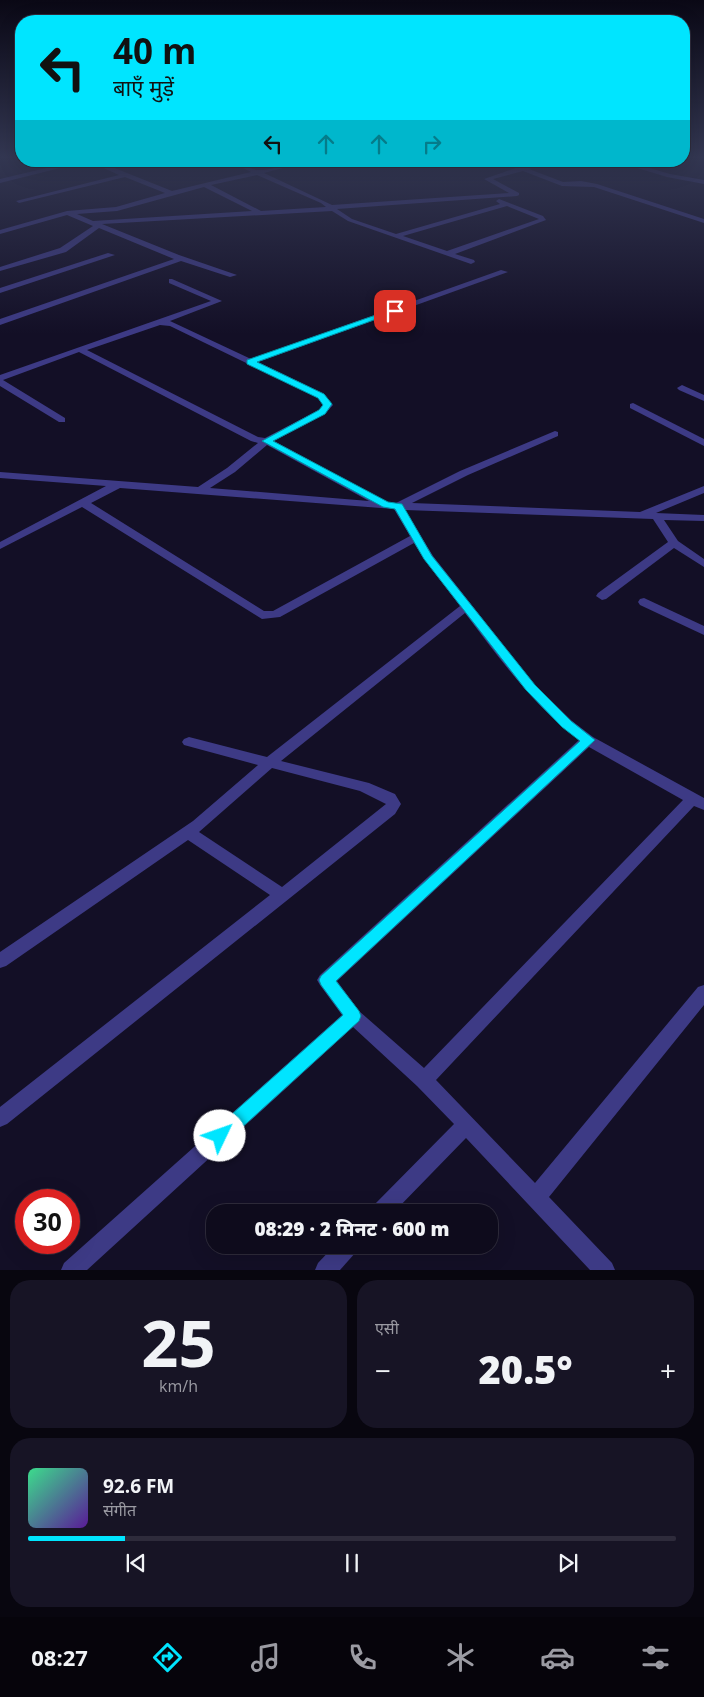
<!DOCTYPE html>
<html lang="hi">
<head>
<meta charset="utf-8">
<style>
  :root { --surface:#0e0b1c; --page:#171425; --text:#f1f3f6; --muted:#9b9ba3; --line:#2e2b3b; --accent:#00e5ff }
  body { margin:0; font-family:"Open Sans","Noto Sans Devanagari",sans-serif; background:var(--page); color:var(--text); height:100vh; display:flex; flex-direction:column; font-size:19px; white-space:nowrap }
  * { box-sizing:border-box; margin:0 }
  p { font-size:16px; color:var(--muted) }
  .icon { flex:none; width:28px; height:28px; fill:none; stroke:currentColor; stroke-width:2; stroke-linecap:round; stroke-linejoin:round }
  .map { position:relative; height:1270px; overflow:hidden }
  .drawer { display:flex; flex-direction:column; gap:10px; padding:10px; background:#08060f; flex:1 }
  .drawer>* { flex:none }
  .hud { position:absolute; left:15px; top:15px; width:675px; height:152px; border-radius:20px; box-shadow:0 5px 20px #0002,0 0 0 1px var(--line); background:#00e5ff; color:#111; overflow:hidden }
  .speed { position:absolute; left:15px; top:1189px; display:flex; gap:10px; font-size:25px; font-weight:700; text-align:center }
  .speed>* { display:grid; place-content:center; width:65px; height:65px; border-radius:50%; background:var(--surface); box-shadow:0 5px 20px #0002,0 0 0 1px var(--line); line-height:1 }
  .speed .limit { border:8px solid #d22; background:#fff; color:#111 }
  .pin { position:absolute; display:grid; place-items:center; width:42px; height:42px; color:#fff; margin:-21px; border-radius:10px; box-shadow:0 2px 8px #0006 }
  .me { position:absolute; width:55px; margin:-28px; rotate:48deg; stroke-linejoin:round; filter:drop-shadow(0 0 4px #0008) }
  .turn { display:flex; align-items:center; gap:18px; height:105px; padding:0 15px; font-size:22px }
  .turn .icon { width:65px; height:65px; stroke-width:2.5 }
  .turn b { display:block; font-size:35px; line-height:42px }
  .lanes { display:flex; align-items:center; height:48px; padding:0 15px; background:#0003; justify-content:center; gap:25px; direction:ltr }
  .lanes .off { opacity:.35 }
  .big { font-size:38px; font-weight:800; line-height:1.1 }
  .drawer .widget { flex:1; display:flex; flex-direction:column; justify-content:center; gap:8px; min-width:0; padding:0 18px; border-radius:20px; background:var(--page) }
  .drawer .dial { align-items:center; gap:0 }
  .dial b { font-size:65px; line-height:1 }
  .song { display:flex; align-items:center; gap:15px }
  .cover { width:60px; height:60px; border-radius:8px; background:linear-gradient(135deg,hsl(150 70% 55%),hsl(270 70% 35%)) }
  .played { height:5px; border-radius:2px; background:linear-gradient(90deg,var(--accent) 15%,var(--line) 15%) }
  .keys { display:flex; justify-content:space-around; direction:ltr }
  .heat { display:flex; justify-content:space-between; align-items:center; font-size:28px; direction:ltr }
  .drawer .tiles { flex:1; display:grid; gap:10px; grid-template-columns:1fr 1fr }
  .widget:last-child { grid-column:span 2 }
  .trip { position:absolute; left:206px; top:1204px; width:292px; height:50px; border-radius:20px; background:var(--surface); box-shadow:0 5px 20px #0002,0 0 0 1px var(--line); font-weight:800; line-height:50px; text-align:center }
  .menu { display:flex; height:80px; justify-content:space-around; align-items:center; background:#06040b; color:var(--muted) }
  .menu .icon { width:35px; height:35px }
  .menu .on { color:var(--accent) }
  .menu b { font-size:22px; color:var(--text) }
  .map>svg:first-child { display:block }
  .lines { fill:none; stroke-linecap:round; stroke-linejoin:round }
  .minor { fill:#3d3a85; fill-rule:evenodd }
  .route { fill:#00e5ff; stroke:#0095a6 }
</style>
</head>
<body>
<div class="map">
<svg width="704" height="1270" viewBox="0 0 704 1270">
  <rect width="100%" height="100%" fill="#130f26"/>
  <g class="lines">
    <g class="minor">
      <path d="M76 161H88L0 183V179Z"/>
      <path d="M88 161H97L172 191 251 172 229 161C240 161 248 170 259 170 272 171 292 161 309 161L264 173 332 205 509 193 484 179 536 161H545L529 169 563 182 581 181 597 184 704 219V223L594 187 562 186 523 171 493 179 519 193V195L517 196 337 209 352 219 396 234 500 204 496 201 499 199 543 216 546 220 455 254 474 260 475 262 471 264 348 221 332 211 102 224 179 255 237 275 230 277 181 261 0 325V319L174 259 99 228 66 252 0 271V267L60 248 93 226 67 215 0 234V230L67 211 116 207 165 193 125 177 19 203 16 201 119 175ZM257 175 321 203 326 207 261 211 211 185ZM204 187 252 211 93 221 77 214 117 211ZM507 206 539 219 447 251 403 236Z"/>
      <path d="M614 161H625L670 174 704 180V184L667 177Z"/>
      <path d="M108 253 115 255 0 293V288Z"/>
      <path d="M501 270 508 272 258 362 324 394 333 405 325 414 274 441 387 502 396 503 460 471 555 431 558 432V436L468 475 412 503 640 512 704 486V493L656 513 704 515V521L664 520 678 541 704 559V567L674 548 606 599 602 600 596 596 598 593 668 542 653 519 405 510 433 556 535 685 572 721 593 737 704 798V810L694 806 436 1080 535 1183 698 987 704 985V1005L549 1197 612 1263 615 1270H590L466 1138 394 1212H371L374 1205 454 1124 417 1086 353 1027 87 1270H61L64 1263 342 1015 320 985 317 980 320 975 579 740C533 705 500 659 465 613L281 761 369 783 395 794 401 804 395 814 7 1124 0 1127V1107L270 895 188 840 6 966 0 968V952L193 821 258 765 184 745 182 742 184 739 189 737 267 757 460 606 424 559 414 543 280 617 262 619 82 507 0 549V542L106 486 0 478V472L198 487 227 468 258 443 251 441 79 352 3 380 65 418V422H59L0 386V375L211 301 169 283V279H172L222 301 170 321 251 359ZM160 325 170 326 318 398 323 405 319 410 265 438 258 437 87 350ZM267 445 369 501 210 488 235 472ZM120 488 394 509 410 536 273 611H264L91 503ZM589 747 683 800 424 1068 359 1011 337 981ZM272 768 360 791 386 804 282 887 199 832Z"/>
      <path d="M682 385 704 395V401L679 390 677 388Z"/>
      <path d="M633 403 704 439V446L630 408V404Z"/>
      <path d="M644 598 704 626V635L640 605 638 602 640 599Z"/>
      <path d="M335 1245H359L356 1252 340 1270H315L318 1263Z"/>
    </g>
  </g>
  <linearGradient id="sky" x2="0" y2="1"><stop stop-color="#0a0815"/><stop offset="0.47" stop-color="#333752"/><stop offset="1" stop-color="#333752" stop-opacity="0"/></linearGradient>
  <rect width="704" height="334" fill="url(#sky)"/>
  <path class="route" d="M393 309 399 311 257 362 324 394 332 404 325 414 273 441 388 502 402 504 432 556 535 685 571 721 595 740 336 981 359 1011 361 1016 359 1021 226 1142 220 1144 214 1142 211 1136 214 1130 343 1015 321 985 319 980 321 976 580 741 562 727 526 690 424 559 395 509 383 507 262 441 319 410 323 405 318 398 247 364V360Z"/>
</svg>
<div class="speed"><div class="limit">30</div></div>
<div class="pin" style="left:395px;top:311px;background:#d93025"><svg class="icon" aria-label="arrive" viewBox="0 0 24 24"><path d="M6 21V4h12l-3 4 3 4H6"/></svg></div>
<svg class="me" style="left:220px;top:1136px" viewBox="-20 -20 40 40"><circle r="19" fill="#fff"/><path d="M0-13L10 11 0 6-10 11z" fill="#00e5ff"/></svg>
<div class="trip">08:29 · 2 मिनट · 600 m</div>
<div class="hud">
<div class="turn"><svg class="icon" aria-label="left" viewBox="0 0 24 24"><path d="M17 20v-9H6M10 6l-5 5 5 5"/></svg><div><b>40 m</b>बाएँ मुड़ें</div></div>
<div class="lanes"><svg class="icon" aria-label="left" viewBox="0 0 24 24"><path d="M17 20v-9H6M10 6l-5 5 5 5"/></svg><svg class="icon off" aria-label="ahead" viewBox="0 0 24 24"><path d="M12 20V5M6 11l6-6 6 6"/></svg><svg class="icon off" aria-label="ahead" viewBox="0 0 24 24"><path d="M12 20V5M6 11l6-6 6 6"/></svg><svg class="icon off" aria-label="right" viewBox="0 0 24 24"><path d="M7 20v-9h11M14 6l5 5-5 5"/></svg></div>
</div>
</div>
<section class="drawer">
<div class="tiles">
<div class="widget dial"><b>25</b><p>km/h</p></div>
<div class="widget"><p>एसी</p>
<div class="heat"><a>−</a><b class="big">20.5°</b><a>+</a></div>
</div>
<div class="widget">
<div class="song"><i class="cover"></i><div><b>92.6 FM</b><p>संगीत</p></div></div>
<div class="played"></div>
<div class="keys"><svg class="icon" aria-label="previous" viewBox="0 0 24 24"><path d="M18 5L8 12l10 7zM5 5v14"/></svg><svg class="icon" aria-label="pause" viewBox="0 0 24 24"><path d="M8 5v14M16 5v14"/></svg><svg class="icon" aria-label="next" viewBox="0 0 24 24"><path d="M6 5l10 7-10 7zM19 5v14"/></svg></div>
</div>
</div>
</section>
<nav class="menu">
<b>08:27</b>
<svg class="icon on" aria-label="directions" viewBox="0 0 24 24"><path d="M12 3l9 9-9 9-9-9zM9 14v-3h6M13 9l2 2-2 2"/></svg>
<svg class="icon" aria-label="music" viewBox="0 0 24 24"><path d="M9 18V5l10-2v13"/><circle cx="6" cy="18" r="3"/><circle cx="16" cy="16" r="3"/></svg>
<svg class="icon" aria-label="phone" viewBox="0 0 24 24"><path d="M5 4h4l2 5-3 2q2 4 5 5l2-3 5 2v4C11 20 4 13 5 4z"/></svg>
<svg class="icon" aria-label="climate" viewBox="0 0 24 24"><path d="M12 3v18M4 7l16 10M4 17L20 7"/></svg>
<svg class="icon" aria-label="car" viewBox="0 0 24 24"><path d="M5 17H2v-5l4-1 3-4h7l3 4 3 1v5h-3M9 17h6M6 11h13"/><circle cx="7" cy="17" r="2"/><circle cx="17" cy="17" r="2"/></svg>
<svg class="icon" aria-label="filters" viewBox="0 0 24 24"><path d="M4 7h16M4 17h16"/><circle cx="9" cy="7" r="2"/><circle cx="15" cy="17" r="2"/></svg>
</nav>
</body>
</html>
